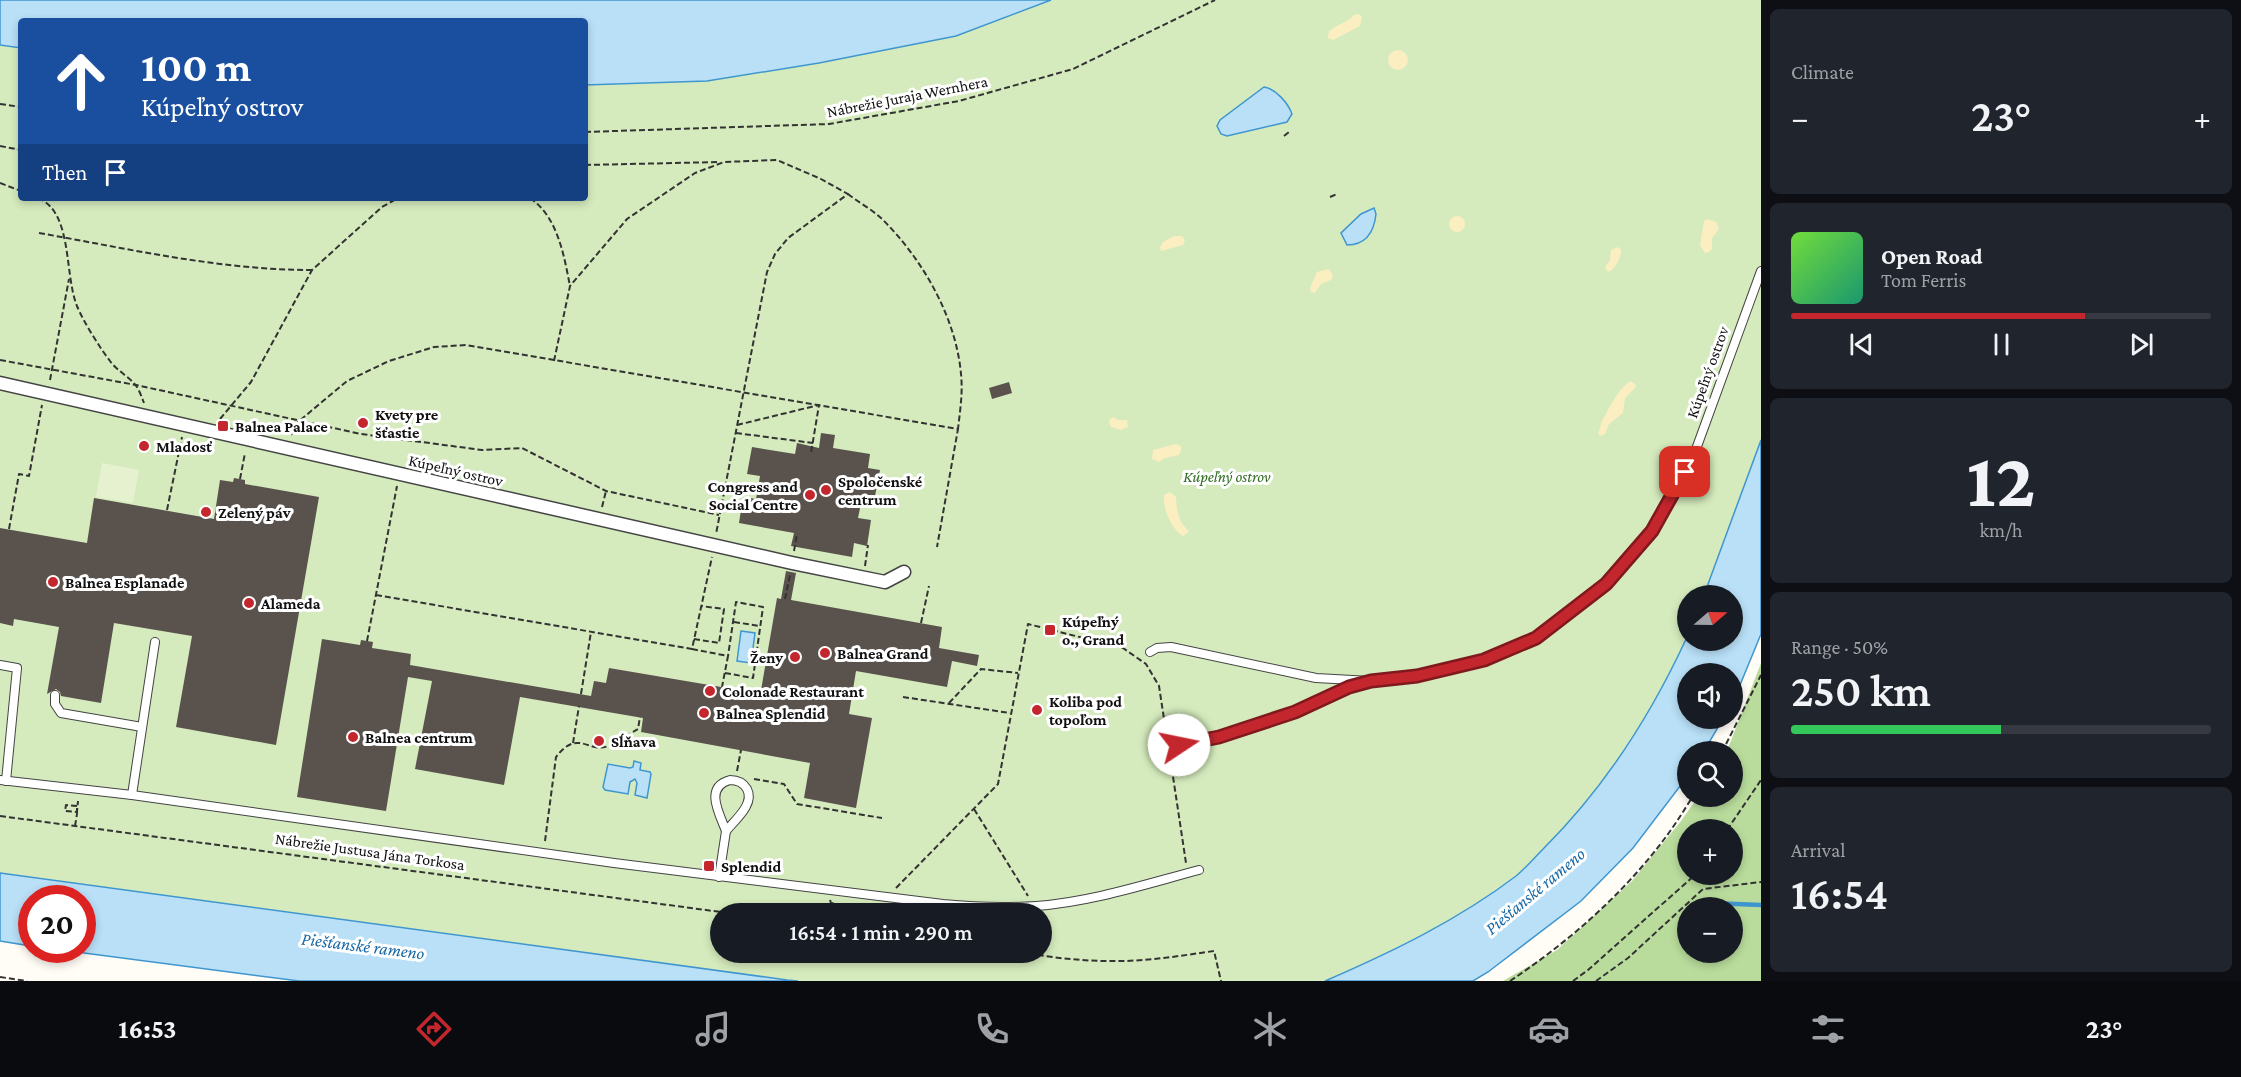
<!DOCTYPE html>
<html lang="en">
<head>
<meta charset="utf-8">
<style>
  :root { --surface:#171b24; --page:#20242c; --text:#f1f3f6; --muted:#9ea1a6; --line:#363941; --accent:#c4262e }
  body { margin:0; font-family:"Crimson Pro",serif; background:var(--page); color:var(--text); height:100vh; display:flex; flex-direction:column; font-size:22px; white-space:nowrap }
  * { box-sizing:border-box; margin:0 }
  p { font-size:20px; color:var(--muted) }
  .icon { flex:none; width:33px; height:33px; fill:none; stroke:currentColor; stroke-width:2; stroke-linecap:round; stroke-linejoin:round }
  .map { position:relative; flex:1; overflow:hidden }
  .details { display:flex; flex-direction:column; gap:9px; padding:9px; background:#0d0f14; width:480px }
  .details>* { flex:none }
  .hud { position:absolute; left:18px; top:18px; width:570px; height:183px; border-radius:6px; box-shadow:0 3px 9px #0003; background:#1a4fa0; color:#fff; overflow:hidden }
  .needle { width:39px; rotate:70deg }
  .controls { position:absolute; left:1677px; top:585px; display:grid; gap:12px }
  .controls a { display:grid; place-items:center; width:66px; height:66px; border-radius:50%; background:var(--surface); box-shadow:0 3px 9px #0003; font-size:30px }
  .speed { position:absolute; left:18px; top:885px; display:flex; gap:12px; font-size:30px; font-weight:700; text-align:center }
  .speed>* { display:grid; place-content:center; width:78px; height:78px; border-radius:50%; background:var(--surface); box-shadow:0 3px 9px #0003; line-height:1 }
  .speed .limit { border:9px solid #d22; background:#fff; color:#111 }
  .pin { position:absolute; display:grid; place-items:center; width:51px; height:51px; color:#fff; margin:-26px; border-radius:12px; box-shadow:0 3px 9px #0006 }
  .me { position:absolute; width:66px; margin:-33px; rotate:79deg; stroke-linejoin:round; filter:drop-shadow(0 0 4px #0008) }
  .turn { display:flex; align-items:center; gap:21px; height:126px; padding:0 24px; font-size:27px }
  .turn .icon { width:78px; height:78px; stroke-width:2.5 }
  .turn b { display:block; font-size:42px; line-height:51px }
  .then { display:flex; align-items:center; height:57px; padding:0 24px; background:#0003; gap:12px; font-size:22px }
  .big { font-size:45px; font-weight:600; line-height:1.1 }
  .details .tile { flex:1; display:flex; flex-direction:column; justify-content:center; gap:9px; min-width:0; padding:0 21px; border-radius:9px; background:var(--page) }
  .details .dial { align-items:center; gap:0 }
  .dial b { font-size:78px; line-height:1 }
  .song { display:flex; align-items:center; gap:18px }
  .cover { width:72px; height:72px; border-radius:9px; background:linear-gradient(135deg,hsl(100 70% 55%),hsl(160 70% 35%)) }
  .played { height:6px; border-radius:3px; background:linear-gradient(90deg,var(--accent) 70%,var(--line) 70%) }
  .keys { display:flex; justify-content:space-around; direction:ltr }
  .heat { display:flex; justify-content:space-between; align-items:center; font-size:33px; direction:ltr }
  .charge { height:9px; border-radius:4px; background:linear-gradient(90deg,#34c759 50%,var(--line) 0) }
  .trip { position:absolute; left:710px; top:903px; width:342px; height:60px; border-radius:30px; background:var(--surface); box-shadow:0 3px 9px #0003; font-weight:600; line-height:60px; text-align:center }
  .menu { display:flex; height:96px; justify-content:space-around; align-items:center; background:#090b0e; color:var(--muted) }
  .menu .icon { width:42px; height:42px }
  .menu .selected { color:var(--accent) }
  .menu b { font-size:27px; color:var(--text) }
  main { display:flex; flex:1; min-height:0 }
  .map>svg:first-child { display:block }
  .green { fill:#d5ebbd; fill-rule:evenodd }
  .forest { fill:#b9dc9c; fill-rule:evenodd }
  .sand { fill:#fbeec1 }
  .pitch { fill:#e6f2cf }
  .water { fill:#b9e0f7; stroke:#3f96cf; stroke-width:1.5 }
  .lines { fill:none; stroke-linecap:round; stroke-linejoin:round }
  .stream { stroke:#3f96cf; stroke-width:4.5 }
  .building { fill:#5a524d }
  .service-casing { stroke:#444; stroke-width:10 }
  .pedestrian-casing { stroke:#444; stroke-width:15 }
  .path { stroke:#333; stroke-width:2; stroke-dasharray:6 3; stroke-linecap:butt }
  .service { stroke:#fff; stroke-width:8 }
  .pedestrian { stroke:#fff; stroke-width:12 }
  .path-bridge { stroke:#333; stroke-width:2; stroke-dasharray:6 3; stroke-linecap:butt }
  .route-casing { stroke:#7f191e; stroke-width:15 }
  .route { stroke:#c4262e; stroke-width:10 }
  .poi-dot { fill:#c4262e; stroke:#fff; stroke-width:2 }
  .labels { text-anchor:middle; stroke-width:6; stroke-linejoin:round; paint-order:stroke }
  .street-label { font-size:16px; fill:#111; stroke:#fff }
  .poi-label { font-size:16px; font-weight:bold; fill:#111; stroke:#fff; text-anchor:start }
  .park-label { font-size:16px; font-style:italic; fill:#2f6b1f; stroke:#fff }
  .water-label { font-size:18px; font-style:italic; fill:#1768a6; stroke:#fff }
</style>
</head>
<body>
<main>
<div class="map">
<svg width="1761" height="981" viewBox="0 0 1761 981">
  <rect width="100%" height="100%" fill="#fffdf5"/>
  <path class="green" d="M1051 0H1761V440L1704 595 1688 596 1687 637 1671 672 1640 725 1603 781 1562 830 1518 874 1458 916 1360 966 1325 981H798L0 873V45L21 48V198H585V85L707 81 819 63 956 36ZM720 914H1041V952H720Z"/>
  <path class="forest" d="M1761 663V981H1503L1557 950 1632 881 1681 821 1698 797 1732 796V752L1727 751ZM1688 830H1732V874H1688ZM1688 908H1732V952H1688Z"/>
  <g class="sand">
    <path d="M1359 14 1362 17 1360 26 1333 40 1328 38 1329 31C1338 24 1345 24 1354 15Z"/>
    <circle cx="1398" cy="60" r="10"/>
    <circle cx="1457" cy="224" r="8"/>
    <path d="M1707 219 1716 222 1719 229 1712 238V249L1709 252 1705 253 1700 245 1704 221Z"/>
    <path d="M1174 236H1182L1185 240 1183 245 1161 251 1160 247 1163 242Z"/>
    <path d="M1618 247 1621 250C1621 257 1616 269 1608 272L1605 267 1610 260 1611 250Z"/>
    <path d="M1329 269 1333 275 1331 280 1321 284 1315 293 1311 292 1310 288 1317 272Z"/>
    <path d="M1631 381 1636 385V387L1625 398 1623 413 1609 424 1605 434 1600 436 1598 433C1601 428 1600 424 1603 419 1610 407 1619 387 1631 381Z"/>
    <path d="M1114 417 1118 420H1127L1128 427 1121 430 1111 427 1109 423 1110 419Z"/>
    <path d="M1176 444 1181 446V451L1179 455 1165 458 1159 462 1152 459 1153 450Z"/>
    <path d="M1170 492 1176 497 1177 510 1181 522 1189 532 1183 536C1171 529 1163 509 1164 495Z"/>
  </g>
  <path class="pitch" d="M102 463 139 470 133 503 96 497Z"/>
  <g class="water">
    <path d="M0 0H1051L956 36 819 63 707 81 585 85V21H21V48L0 45Z"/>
    <path d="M1264 87C1276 89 1288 103 1292 114L1287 122 1227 136 1221 134 1217 126 1220 120Z"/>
    <path d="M1374 208 1376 214C1374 232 1366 245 1347 245L1341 233 1361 214Z"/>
    <path d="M1761 440V634L1733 702 1732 674H1688V718L1723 719 1704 751 1688 752 1687 777 1633 848 1581 901 1488 972 1473 981H1325C1392 952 1458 920 1516 876 1527 867 1536 856 1545 847 1605 787 1652 713 1687 637L1688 640H1732V596L1704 595Z"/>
    <path d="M741 631 755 633 751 663 737 661Z"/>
    <path d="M634 761 641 763 640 770 650 772 651 774 647 798 635 795 637 783 635 779 630 782 628 794 605 790 603 787 608 764 630 768 633 767Z"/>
    <path d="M0 873 787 980 798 981H299L61 950H82V898H32L31 946 0 941Z"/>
  </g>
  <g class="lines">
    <path class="stream" d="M1711 903 1761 905"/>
  </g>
  <g class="building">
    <path d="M1009 382 1012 393 992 399 989 388Z"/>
    <path d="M821 433 835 435 833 448 870 454 868 468 880 470 875 496 863 494 858 518 871 520 867 546 854 543 852 557 791 546 794 533 739 523 743 497 756 499 760 476 747 474 752 447 795 454 797 443 819 448Z"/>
    <path d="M234 478 245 480V484L319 497 276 745 176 727 192 636 114 623 101 703 61 696 60 692 56 689 47 694 59 627 14 619 13 626 0 623V528L87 543 94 498 214 519 220 480 233 482Z"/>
    <path d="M786 571 796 573 791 600 942 627 939 648 979 655 977 666 952 661 947 687 856 671 849 714 872 718 856 808 804 798 810 763 641 732 643 718 520 697 504 785 415 769 432 681 408 677 386 811 297 797 322 639 360 645 361 640 373 642 372 648 411 654 410 665 591 696 594 681 606 683 609 668 727 688 726 690 760 696 777 598 781 599Z"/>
  </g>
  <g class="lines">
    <g class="service-casing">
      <g id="service">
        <path d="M1150 652 1157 648 1171 647 1316 678 1371 681 1417 676 1484 660 1536 637 1606 584 1652 531 1695 452 1761 271"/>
        <path d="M0 665 17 668 6 781"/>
        <path d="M55 695V704L61 713 142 727"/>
        <path d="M1179 745C1219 737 1257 725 1295 711 1319 703 1340 690 1364 683"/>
        <path d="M0 780 132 795 614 863 943 904C974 907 1005 908 1036 906 1091 902 1146 884 1199 870"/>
        <path d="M730 780C737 780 743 782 747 789 755 804 735 820 726 831 719 813 704 787 730 780Z"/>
        <path d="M132 795 155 642"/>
        <path d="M719 877 726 831"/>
      </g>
    </g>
    <g class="pedestrian-casing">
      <path id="pedestrian" d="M0 383 792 563 885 582 904 572"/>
    </g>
    <g class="path">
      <path d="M0 104 21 107"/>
      <path d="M585 132 829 124 959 101 1073 69 1215 0"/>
      <path d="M1284 136 1289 132"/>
      <path d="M0 146 21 150"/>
      <path d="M585 165 720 162"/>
      <path d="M0 183 21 191"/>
      <path d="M848 194C858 202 871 209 881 218 922 258 956 317 961 374 963 393 960 411 958 429"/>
      <path d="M1330 197 1337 194"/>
      <path d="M38 198C73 212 64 274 77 306 83 321 100 348 110 361 117 371 130 377 137 387 140 392 142 398 144 403"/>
      <path d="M530 198C558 217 564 256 570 286"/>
      <path d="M39 233C130 249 220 270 312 270"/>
      <path d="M0 360 136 385 361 434 482 450 522 448 606 491 719 515"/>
      <path d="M554 361 570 286 627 219 695 173 724 162 777 160 821 179 848 194 788 238 775 254 767 272 716 534"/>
      <path d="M50 380 69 279"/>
      <path d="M220 419 251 382 312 270 382 207 398 198"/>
      <path d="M737 425 819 405 811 453"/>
      <path d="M736 433 813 443"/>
      <path d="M291 435 298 422 347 381 389 361 434 347 466 345 958 429 937 547"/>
      <path d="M240 479 245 453"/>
      <path d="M723 503 733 505 737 483 758 486"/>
      <path d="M602 507 606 491"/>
      <path d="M167 510 182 437"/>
      <path d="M9 529 19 474 29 476 42 405"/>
      <path d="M794 551 797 534"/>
      <path d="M865 566 868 545"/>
      <path d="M376 595 692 649 712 557"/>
      <path d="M785 599 790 575"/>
      <path d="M734 622 760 626"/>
      <path d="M921 623 929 586"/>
      <path d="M694 639 719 643 724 609 701 606"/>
      <path d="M367 641 397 486"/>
      <path d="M692 649 728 656 722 687"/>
      <path d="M725 673 753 678 763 607 736 602 728 656"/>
      <path d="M581 694 591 632"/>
      <path d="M903 697 1010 713"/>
      <path d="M949 703 981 669 1018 673"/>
      <path d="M573 743 579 706"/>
      <path d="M1169 750 1186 863"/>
      <path d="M1722 752 1761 675"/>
      <path d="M737 771 741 750"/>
      <path d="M754 779 784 784 797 804 882 818"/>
      <path d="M77 806 66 805 65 811 77 812 78 801"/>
      <path d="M974 809 1028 896"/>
      <path d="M0 816 736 914"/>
      <path d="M75 826 77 814"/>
      <path d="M1727 830 1761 780"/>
      <path d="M545 841 556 757C578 728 589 754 608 746 619 742 629 734 638 729L640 717"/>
      <path d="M896 888 998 784 1028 624 1123 648 1146 664 1159 686 1168 745"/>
      <path d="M830 900 831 903 890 914"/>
      <path d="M1020 952C1049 957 1078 961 1108 961 1143 962 1179 956 1214 951L1221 981"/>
      <path d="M0 977 27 981"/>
      <path d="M1510 981C1567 943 1621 896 1662 842 1673 828 1683 812 1693 796"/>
      <path d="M1573 981 1588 970 1696 874"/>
      <path d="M1596 981 1628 958 1703 889 1761 882"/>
    </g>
    <use href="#service" class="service"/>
    <use href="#pedestrian" class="pedestrian"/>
    <path class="path-bridge" d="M77 814V806"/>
  </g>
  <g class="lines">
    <g class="route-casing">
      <path id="route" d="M1179 745 1219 737 1295 712 1349 687 1371 681 1417 676 1484 660 1536 638 1606 584 1652 531 1685 472"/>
    </g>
    <use href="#route" class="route"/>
  </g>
  <g class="poi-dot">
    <circle cx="363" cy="423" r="6"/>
    <rect x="217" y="420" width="12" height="12" rx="3"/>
    <circle cx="144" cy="446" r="6"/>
    <circle cx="826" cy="490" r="6"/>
    <circle cx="810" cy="495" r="6"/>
    <circle cx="206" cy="512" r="6"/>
    <circle cx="53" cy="582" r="6"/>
    <circle cx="249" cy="603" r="6"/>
    <rect x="1044" y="624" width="12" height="12" rx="3"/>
    <circle cx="825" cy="653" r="6"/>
    <circle cx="795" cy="657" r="6"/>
    <circle cx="710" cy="691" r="6"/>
    <circle cx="1037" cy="710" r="6"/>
    <circle cx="704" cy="713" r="6"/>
    <circle cx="353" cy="737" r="6"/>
    <circle cx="599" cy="741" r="6"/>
    <rect x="703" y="860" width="12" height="12" rx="3"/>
  </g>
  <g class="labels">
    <g class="street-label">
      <text transform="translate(907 96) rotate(-11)" y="6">Nábrežie Juraja Wernhera</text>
      <text transform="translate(1707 372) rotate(-70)" y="6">Kúpeľný ostrov</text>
      <text transform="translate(456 470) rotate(13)" y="6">Kúpeľný ostrov</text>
      <text transform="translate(370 851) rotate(8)" y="6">Nábrežie Justusa Jána Torkosa</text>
    </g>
    <g class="poi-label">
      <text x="375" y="420">Kvety pre<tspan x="375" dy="18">šťastie</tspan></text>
      <text x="235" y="432">Balnea Palace</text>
      <text x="156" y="452">Mladosť</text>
      <text x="838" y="487">Spoločenské<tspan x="838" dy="18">centrum</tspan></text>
      <text x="798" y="492" text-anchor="end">Congress and<tspan x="798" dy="18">Social Centre</tspan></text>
      <text x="218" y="518">Zelený páv</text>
      <text x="65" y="588">Balnea Esplanade</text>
      <text x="261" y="609">Alameda</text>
      <text x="1062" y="627">Kúpeľný<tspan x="1062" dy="18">o., Grand</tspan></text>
      <text x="837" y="659">Balnea Grand</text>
      <text x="783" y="663" text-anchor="end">Ženy</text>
      <text x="722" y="697">Colonade Restaurant</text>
      <text x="1049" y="707">Koliba pod<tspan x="1049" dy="18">topoľom</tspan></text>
      <text x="716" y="719">Balnea Splendid</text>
      <text x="365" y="743">Balnea centrum</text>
      <text x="611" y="747">Sĺňava</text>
      <text x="721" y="872">Splendid</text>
    </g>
    <g class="park-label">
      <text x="1227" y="482">Kúpeľný ostrov</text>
    </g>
    <g class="water-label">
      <text transform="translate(1535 891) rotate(-40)" y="6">Piešťanské rameno</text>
      <text transform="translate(363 946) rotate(7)" y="6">Piešťanské rameno</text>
    </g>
  </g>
</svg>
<div class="controls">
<a><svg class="needle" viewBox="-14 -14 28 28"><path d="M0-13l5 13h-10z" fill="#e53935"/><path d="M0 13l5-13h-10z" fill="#9ea1a6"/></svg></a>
<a><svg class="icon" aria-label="sound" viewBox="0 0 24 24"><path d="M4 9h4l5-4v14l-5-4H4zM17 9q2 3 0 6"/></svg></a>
<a><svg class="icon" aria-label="search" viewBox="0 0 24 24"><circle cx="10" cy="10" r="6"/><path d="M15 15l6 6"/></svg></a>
<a>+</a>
<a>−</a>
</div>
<div class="speed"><div class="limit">20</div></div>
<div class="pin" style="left:1685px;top:472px;background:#d93025"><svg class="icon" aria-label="arrive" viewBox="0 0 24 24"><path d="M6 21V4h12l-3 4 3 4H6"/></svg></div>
<svg class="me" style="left:1179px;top:745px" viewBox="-20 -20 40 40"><circle r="19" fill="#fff"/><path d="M0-13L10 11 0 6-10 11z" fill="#c4262e"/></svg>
<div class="trip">16:54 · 1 min · 290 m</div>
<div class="hud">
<div class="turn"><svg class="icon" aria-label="ahead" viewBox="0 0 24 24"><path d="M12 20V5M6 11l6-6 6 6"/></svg><div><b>100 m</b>Kúpeľný ostrov</div></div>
<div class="then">Then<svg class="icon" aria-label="arrive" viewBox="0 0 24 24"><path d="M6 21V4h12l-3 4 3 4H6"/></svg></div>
</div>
</div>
<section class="details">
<div class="tile"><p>Climate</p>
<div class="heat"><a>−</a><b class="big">23°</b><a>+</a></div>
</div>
<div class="tile">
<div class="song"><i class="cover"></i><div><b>Open Road</b><p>Tom Ferris</p></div></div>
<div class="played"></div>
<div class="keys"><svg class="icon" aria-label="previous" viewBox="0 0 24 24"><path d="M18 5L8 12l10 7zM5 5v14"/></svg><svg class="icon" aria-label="pause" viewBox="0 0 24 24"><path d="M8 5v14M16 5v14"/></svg><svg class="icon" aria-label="next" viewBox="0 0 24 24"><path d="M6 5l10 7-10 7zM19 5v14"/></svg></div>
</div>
<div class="tile dial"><b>12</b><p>km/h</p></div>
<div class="tile"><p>Range · 50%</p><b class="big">250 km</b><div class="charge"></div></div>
<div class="tile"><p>Arrival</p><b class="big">16:54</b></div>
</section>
</main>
<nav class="menu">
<b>16:53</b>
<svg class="icon selected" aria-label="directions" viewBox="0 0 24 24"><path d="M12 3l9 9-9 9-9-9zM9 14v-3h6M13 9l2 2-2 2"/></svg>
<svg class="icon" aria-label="music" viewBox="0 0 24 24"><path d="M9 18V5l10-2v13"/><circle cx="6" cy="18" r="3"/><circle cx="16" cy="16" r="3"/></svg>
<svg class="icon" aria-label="phone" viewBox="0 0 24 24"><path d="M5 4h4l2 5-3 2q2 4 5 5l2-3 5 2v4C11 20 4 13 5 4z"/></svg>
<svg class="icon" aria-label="climate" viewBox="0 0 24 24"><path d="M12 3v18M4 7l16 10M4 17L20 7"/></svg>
<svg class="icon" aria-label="car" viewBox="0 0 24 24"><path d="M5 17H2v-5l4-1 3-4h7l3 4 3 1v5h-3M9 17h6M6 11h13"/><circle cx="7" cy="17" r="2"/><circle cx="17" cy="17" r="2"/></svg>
<svg class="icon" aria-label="filters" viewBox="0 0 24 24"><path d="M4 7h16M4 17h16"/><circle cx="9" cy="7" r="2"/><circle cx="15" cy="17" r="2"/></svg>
<b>23°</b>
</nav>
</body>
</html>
